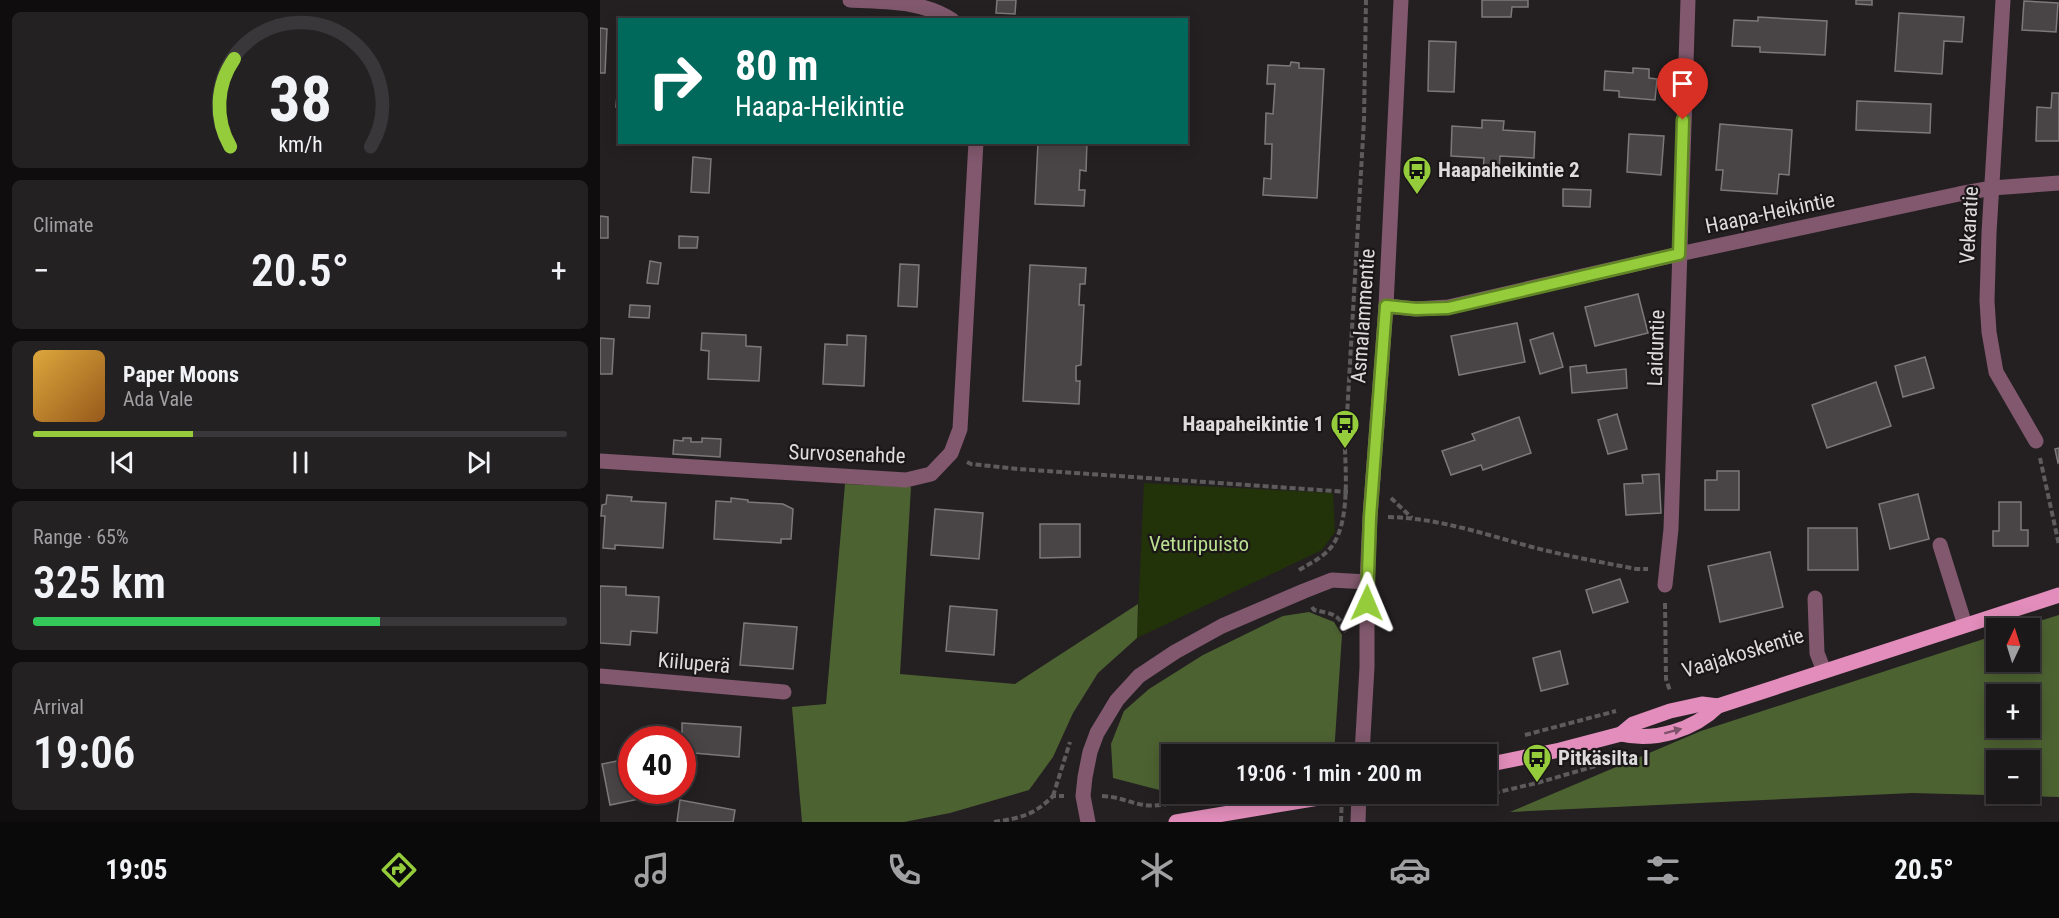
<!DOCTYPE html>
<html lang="en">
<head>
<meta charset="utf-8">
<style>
  :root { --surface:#1b181a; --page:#242123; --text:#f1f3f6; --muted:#a0a0a2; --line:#393739; --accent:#95cc3b }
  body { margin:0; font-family:"Roboto Condensed",sans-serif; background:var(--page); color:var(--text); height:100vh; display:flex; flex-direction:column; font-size:22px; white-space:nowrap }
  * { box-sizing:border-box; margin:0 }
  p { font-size:20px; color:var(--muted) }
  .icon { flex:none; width:33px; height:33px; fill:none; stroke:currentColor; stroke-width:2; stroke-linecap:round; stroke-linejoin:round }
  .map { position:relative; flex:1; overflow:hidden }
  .drawer { display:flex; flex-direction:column; gap:12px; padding:12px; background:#0f0d0e; width:600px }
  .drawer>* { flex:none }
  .banner { position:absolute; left:18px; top:18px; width:570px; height:126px; border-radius:0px; box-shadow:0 3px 15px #0003,0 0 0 2px var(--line); background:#00695c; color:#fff; overflow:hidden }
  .needle { width:39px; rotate:4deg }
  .controls { position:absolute; left:1386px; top:618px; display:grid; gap:12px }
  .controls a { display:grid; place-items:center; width:54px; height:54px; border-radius:0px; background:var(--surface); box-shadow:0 3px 15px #0003,0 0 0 2px var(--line); font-size:30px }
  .speed { position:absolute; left:18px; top:726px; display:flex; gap:12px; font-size:30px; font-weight:700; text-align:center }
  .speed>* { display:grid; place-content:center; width:78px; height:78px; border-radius:50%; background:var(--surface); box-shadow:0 3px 15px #0003,0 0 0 2px var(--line); line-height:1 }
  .speed .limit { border:9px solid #d22; background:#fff; color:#111 }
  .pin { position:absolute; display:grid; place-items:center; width:51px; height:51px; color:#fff; margin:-62px -26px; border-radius:50% 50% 50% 0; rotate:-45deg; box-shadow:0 0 6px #0007 }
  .pin .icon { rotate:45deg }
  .me { position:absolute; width:66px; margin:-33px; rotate:1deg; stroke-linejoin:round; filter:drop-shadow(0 0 4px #0008) }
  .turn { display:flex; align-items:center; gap:21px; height:126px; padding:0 18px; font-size:27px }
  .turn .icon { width:78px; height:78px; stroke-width:2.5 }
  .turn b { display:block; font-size:42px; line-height:51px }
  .big { font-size:45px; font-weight:600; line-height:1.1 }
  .drawer .card { flex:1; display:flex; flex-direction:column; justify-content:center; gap:9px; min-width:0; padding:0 21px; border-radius:9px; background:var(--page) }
  .drawer .dial { align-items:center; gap:0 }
  .dial svg { height:156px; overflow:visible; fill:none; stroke:var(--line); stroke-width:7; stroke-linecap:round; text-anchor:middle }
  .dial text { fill:var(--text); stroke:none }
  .song { display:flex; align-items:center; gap:18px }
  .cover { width:72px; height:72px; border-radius:9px; background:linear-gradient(135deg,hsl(40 70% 55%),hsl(30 70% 35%)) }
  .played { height:6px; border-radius:3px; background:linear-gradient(90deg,var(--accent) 30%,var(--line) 30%) }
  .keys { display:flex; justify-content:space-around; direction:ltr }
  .heat { display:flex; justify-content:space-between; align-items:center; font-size:33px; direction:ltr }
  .charge { height:9px; border-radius:4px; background:linear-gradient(90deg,#34c759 65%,var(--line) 0) }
  .trip { position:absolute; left:561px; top:744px; width:336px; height:60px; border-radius:0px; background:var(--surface); box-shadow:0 3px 15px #0003,0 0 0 2px var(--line); font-weight:600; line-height:60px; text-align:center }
  .tabs { display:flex; height:96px; justify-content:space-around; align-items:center; background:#0b0a0a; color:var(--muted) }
  .tabs .icon { width:42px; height:42px }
  .tabs .current { color:var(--accent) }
  .tabs b { font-size:27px; color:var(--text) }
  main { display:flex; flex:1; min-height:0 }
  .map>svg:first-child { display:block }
  .green { fill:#223209 }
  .forest { fill:#4d6231; fill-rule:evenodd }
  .building { fill:#494546; stroke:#7d787a; stroke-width:1.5 }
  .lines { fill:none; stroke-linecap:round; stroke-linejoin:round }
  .path { stroke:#5e5b5d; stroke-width:4; stroke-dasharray:6 3; stroke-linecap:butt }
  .minor { stroke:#81586d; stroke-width:15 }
  .major { stroke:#e28dbb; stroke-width:15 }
  .path-bridge { stroke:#5e5b5d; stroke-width:4; stroke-dasharray:6 3; stroke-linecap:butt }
  .oneway { fill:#7e526a }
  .route-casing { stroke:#618526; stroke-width:15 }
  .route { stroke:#95cc3b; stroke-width:10 }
  .labels { text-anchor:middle; stroke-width:4.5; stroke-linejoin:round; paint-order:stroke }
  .poi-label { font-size:21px; font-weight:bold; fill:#dddbdc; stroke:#1b1719; text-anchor:start }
  .street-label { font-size:21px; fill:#dddbdc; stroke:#1b1719 }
  .park-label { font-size:21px; fill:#bbde91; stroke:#1b1719 }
</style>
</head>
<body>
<main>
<section class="drawer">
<div class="card dial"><svg viewBox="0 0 100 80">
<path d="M14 69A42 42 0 1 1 86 69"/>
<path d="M14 69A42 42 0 0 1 16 24" stroke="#95cc3b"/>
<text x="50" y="56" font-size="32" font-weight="700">38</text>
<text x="50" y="72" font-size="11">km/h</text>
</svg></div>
<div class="card"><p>Climate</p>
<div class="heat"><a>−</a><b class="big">20.5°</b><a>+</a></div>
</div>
<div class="card">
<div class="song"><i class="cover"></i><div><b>Paper Moons</b><p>Ada Vale</p></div></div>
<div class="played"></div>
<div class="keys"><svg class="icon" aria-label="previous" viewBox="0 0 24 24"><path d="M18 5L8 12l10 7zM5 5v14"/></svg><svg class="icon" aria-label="pause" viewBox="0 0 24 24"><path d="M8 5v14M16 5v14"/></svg><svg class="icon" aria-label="next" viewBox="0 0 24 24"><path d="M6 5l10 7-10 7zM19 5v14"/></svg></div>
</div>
<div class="card"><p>Range · 65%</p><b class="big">325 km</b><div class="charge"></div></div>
<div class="card"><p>Arrival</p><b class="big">19:06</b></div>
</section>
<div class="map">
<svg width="1459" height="822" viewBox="0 0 1459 822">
  <rect width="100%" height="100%" fill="#242022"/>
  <path class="green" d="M544 483 733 493 735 532 722 550 537 638Z"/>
  <g class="forest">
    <path d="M245 484 311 487 300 674 415 684 538 604 537 638 498 673 473 713 453 757 429 790 350 813 304 822H202L192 707 226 704Z"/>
    <path d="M709 612 734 622 742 635 734 754H572L571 793 513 778 511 744 524 711 549 689 603 655 683 616Z"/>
    <path d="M1459 615V797L1312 793 910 812 1101 731 1396 635V662H1430V628H1417ZM1396 694H1430V728H1396ZM1396 760H1430V794H1396Z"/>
  </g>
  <g class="building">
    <path d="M397 0H416L415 14 396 13Z"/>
    <path d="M882 0H928V7H912L911 17H882Z"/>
    <path d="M1256 0H1272V5L1256 4Z"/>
    <path d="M1424 1 1458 3 1456 32 1422 30Z"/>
    <path d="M1299 13 1364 17 1362 42 1344 41 1342 74 1295 71Z"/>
    <path d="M1158 17 1227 21 1225 55 1160 52V47L1132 46 1134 20 1158 21Z"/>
    <path d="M0 28 7 29 5 73H0Z"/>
    <path d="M829 41 856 42 854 92 828 91Z"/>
    <path d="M691 62 699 63V68L724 69 717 198 663 195 664 178 671 179 672 144H665L666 113 673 114 675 84H667L668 65 690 66Z"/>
    <path d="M1033 68 1049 69V78L1057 79 1055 100 1019 97V91L1004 90 1005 71 1033 73Z"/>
    <path d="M1452 93H1459V141H1436L1437 107 1451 108Z"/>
    <path d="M17 95H20V107H16Z"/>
    <path d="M1257 101 1331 104 1330 133 1256 130Z"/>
    <path d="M882 120 904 121 903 130 935 132 934 158 900 156 899 172H883L884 158 851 156 852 126 882 128Z"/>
    <path d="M1120 124 1192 130 1189 175 1179 174 1177 194 1121 190 1123 170H1116Z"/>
    <path d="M1029 134 1064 136 1061 175 1027 172Z"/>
    <path d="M438 142H487L486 171 480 170 479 190H485L484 206 435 204Z"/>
    <path d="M93 157 111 159 109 193 91 192Z"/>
    <path d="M963 189 991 190 990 207 963 206Z"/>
    <path d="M0 216 8 217V238H0Z"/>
    <path d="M79 236 98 237 97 248H79Z"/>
    <path d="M50 261 61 263 58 284 47 283Z"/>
    <path d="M300 264 319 265 317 307 298 306Z"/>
    <path d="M430 265 486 268 485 284H480L479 305H484L481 365 476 366V381H480L479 404 423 401Z"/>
    <path d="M1038 294 1048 333 995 346 985 307Z"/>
    <path d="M30 305 50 306 49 318 29 317Z"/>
    <path d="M917 323 925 362 859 375 851 336Z"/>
    <path d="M102 333 146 335V346L161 347 159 381 108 379 109 351 101 350Z"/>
    <path d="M953 333 963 367 940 374 930 340Z"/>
    <path d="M247 335 266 336 264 386 223 384 225 344 247 345Z"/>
    <path d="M0 338 14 339 12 374H0Z"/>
    <path d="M1325 357 1334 388 1303 397 1295 366Z"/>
    <path d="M986 365 987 373 1026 369 1027 388 972 393 970 367Z"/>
    <path d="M1276 382 1291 426 1227 448 1212 405Z"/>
    <path d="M1017 414 1027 449 1008 454 998 420Z"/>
    <path d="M919 417 931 453 883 470 881 465 851 475 842 451 875 440 872 434Z"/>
    <path d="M83 438H91V442H102V438L121 439 120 457 73 454 74 440 83 441Z"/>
    <path d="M1459 448V462L1458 463 1455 449Z"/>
    <path d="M1117 471H1139V510H1105V480H1117Z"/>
    <path d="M1059 474 1061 513 1026 515 1024 484 1043 483 1042 475Z"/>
    <path d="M1318 494 1329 539 1290 549 1279 504Z"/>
    <path d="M7 495 32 497 31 501 66 503 63 548 15 545V549L3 548 5 516H1L2 505 6 504Z"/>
    <path d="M131 498 148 500V502L183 504 193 509 191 539H181V543L114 539 116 501 131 502Z"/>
    <path d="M1399 502H1421V530H1428V546H1393V531H1399Z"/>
    <path d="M335 509 383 513 379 559 331 555Z"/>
    <path d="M440 524H480V557L440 558Z"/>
    <path d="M1208 528H1257L1258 570H1208Z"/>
    <path d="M1170 552 1183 607 1120 622 1108 566Z"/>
    <path d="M1020 579 1028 602 993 613 986 590Z"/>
    <path d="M0 586 26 587V595L59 597 57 633 31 631 30 645 0 643Z"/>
    <path d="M350 606 397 610 394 655 346 651Z"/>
    <path d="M144 623 197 627 193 669 140 665Z"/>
    <path d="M960 651 968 684 941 691 933 658Z"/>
    <path d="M82 723 141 727 139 757 82 752Z"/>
    <path d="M32 758V790H42L44 798 10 805 2 764Z"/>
    <path d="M80 800 135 810 133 822H77Z"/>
  </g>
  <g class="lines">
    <g class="path">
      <path d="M1440 458 1459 545"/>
      <path d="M367 462 371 464 418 469 748 492"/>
      <path d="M791 498 812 518"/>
      <path d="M788 517C838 518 884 534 932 547 966 556 1001 562 1036 569H1048"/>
      <path d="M699 570C711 563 724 557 732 546 749 523 746 477 745 450L764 120 766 0"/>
      <path d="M1065 603 1066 679 1070 691"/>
      <path d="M712 607 714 610C732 614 739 613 746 632"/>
      <path d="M925 735 1016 711"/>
      <path d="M836 754 879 745"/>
      <path d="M885 795 937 783 1030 756"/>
      <path d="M453 796 470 742"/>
      <path d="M502 796C528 797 538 810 567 804"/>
      <path d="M394 822C421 818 434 815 453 796H464"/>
    </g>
    <g class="minor">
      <path d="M250 0C284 2 322 0 352 20"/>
      <path d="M1403 0 1389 233 1387 301 1389 332 1396 372 1436 441"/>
      <path d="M786 306 816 309 848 307 1079 254 1359 194 1392 188 1459 183"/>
      <path d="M0 461 306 480 331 474 351 453 360 429 376 142"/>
      <path d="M1340 545 1365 625"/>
      <path d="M1065 585 1071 529 1088 0"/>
      <path d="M1215 598 1217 653 1224 671"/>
      <path d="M0 676 184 692"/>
      <path d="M762 754 767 667V582L770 517 786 306 801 0"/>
      <path d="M488 822 483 796 485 777 490 752 497 733 517 700 539 676 575 652 622 626 704 591 732 580 767 582"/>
      <path d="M758 822 759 794"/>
    </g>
    <g class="major">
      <path d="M1021 734C1054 742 1094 730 1118 706L1459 595"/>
      <path d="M886 765 960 750 1021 734 1033 724 1070 711 1102 704 1118 706"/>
      <path d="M576 822 743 794"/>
    </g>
    <path class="path-bridge" d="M741 822 742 794"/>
  </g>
  <defs><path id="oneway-solid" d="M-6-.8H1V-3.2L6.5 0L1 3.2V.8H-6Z" transform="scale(1.5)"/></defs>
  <use class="oneway" href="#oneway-solid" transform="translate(1073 731) rotate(-15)"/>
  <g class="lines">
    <g class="route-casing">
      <path id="route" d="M767 603 770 517 786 306 816 309 848 308 1079 254 1083 120"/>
    </g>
    <use href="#route" class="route"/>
  </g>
  <defs>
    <g id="bus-pin" transform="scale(1.5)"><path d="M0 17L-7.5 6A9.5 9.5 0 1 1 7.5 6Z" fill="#95cc3b" stroke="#1b1719"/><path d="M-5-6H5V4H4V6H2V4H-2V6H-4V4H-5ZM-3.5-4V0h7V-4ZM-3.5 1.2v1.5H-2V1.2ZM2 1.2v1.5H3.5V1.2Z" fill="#111"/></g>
  </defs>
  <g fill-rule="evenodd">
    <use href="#bus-pin" x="817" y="170"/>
    <use href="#bus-pin" x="745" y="424"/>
    <use href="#bus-pin" x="937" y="758"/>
  </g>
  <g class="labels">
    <g class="poi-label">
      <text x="838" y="177">Haapaheikintie 2</text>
      <text x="724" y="431" text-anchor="end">Haapaheikintie 1</text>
      <text x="958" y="765">Pitkäsilta I</text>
    </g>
    <g class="street-label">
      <text transform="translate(1170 213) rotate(-12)" y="7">Haapa-Heikintie</text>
      <text transform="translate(1369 225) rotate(-87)" y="7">Vekaratie</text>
      <text transform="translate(763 316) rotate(-86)" y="7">Asmalammentie</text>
      <text transform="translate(1056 348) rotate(-88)" y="7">Laiduntie</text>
      <text transform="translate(247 454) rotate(2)" y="7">Survosenahde</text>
      <text transform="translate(1143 653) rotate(-17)" y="7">Vaajakoskentie</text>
      <text transform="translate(94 663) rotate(5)" y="7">Kiiluperä</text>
    </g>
    <g class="park-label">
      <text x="599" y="551">Veturipuisto</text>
    </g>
  </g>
</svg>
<div class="controls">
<a><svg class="needle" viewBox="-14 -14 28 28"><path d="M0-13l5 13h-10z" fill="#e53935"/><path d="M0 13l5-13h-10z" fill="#a0a0a2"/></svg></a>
<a>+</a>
<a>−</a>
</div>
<div class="speed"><div class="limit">40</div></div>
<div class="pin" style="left:1083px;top:120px;background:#d93025"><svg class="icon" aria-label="arrive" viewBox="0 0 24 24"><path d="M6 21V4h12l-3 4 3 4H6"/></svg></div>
<svg class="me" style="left:767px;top:603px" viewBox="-20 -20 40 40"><path d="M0-17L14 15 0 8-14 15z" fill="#95cc3b" stroke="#fff" stroke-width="4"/></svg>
<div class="trip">19:06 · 1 min · 200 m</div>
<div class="banner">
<div class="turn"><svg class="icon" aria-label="right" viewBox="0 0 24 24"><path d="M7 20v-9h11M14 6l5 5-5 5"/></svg><div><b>80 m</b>Haapa-Heikintie</div></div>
</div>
</div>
</main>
<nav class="tabs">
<b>19:05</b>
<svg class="icon current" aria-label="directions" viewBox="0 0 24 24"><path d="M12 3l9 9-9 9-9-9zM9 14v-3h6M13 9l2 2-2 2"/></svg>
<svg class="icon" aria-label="music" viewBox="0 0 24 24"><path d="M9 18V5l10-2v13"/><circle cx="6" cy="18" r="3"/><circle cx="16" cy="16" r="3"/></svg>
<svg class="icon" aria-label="phone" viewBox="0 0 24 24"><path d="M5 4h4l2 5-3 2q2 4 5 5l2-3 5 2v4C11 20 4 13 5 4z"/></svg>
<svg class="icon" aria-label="climate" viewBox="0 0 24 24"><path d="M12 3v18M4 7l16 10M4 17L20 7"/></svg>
<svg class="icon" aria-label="car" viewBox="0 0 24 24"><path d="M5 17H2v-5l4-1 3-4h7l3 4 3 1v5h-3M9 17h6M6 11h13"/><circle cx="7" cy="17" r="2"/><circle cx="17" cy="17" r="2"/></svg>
<svg class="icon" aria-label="filters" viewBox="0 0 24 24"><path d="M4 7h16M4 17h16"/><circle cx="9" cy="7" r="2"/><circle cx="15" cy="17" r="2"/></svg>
<b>20.5°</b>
</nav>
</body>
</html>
